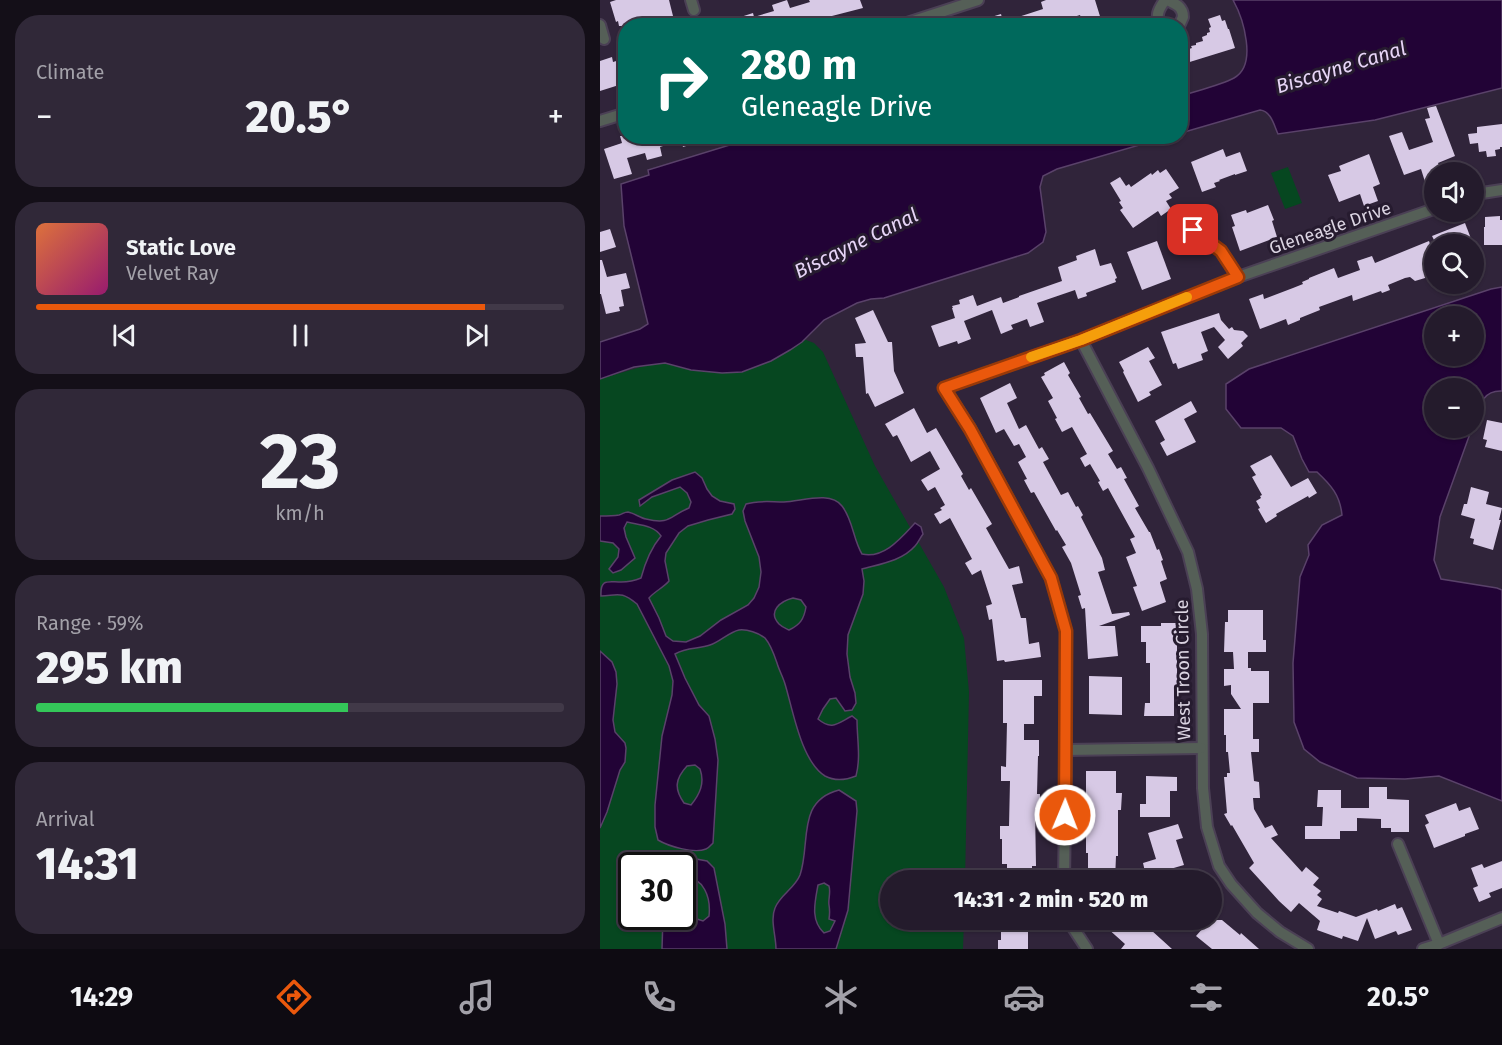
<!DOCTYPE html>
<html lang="en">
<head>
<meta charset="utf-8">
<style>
  :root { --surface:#241b2c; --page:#302838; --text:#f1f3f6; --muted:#a3a1a9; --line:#413948; --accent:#ea580c }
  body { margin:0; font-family:"Fira Sans",sans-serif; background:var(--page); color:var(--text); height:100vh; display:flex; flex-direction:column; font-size:22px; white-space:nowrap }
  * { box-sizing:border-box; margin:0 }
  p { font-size:20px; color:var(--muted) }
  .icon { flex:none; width:33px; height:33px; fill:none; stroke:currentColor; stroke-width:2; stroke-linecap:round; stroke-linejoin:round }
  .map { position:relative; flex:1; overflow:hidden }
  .sheet { display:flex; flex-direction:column; gap:15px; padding:15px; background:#140f18; width:600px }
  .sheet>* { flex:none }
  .guide { position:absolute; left:18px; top:18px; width:570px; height:126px; border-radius:24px; box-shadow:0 2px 4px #0004,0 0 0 2px var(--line); background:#00695c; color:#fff; overflow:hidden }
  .tools { position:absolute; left:824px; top:162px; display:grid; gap:12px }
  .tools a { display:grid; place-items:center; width:60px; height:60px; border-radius:50%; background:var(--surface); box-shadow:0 2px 4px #0004,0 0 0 2px var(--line); font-size:30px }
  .speed { position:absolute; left:18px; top:852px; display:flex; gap:12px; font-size:30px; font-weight:700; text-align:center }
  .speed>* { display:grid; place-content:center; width:78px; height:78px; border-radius:50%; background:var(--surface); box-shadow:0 2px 4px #0004,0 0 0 2px var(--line); line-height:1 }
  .speed .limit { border:3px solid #111; border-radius:9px; background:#fff; color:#111 }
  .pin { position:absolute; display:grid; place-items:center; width:51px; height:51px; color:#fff; margin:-26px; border-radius:12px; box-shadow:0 3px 9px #0006 }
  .me { position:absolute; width:66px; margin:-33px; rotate:1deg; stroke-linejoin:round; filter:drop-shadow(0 0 4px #0008) }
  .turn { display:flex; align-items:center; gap:21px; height:126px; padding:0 24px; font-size:27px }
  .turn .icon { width:78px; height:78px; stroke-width:2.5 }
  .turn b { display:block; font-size:42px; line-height:51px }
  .big { font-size:45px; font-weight:800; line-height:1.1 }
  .sheet .tile { flex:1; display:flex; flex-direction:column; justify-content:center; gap:9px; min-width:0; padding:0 21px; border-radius:24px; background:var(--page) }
  .sheet .dial { align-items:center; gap:0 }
  .dial b { font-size:78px; line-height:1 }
  .song { display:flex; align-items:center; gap:18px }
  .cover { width:72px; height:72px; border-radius:9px; background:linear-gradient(135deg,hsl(20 70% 55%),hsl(320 70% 35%)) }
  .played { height:6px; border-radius:3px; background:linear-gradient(90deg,var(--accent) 85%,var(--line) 85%) }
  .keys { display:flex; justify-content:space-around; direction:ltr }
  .heat { display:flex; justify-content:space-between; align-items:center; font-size:33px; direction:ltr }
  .charge { height:9px; border-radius:4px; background:linear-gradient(90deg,#34c759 59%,var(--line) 0) }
  .trip { position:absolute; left:280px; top:870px; width:342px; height:60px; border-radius:30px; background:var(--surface); box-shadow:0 2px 4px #0004,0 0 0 2px var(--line); font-weight:800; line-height:60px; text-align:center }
  .menu { display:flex; height:96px; justify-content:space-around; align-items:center; background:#0e0b12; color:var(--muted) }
  .menu .icon { width:42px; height:42px }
  .menu .selected { color:var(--accent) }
  .menu b { font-size:27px; color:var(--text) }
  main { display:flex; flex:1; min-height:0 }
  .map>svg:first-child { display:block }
  .green { fill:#064720; fill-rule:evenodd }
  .water { fill:#220336; stroke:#5a426a; stroke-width:1.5; fill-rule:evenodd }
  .building { fill:#d7c9e5 }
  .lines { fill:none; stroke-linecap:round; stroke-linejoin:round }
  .minor-casing { stroke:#4b4055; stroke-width:14 }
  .minor { stroke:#555f57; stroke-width:10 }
  .route-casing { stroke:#983908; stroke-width:15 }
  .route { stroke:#ea580c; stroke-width:10 }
  .slow { stroke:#f59e0b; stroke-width:10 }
  .labels { text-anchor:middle; stroke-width:6; stroke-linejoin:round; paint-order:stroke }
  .street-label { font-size:18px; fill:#dbd4e2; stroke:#261b2f }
  .water-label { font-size:20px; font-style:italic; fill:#e7d5f7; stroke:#261b2f }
</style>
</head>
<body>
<main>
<section class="sheet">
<div class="tile"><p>Climate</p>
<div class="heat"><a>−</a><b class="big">20.5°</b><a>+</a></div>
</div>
<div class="tile">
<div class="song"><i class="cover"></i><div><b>Static Love</b><p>Velvet Ray</p></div></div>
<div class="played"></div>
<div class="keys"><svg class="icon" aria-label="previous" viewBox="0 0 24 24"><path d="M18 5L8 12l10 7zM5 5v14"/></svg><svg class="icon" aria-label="pause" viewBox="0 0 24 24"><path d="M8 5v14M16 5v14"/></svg><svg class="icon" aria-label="next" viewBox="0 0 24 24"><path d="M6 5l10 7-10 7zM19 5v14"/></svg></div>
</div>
<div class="tile dial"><b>23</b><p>km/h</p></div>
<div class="tile"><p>Range · 59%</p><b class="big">295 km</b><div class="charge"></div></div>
<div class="tile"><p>Arrival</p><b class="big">14:31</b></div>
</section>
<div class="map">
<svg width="902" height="949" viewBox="0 0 902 949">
  <rect width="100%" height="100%" fill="#30243a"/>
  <g class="green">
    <path d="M688 167 702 203 685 209 671 173Z"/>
    <path d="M193 335 214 343 223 352 275 466 344 587 364 638 369 692 365 880H291V920H364L363 949H0V379L78 356ZM32 866H82V916H32Z"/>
  </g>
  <g class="water">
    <path d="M633 0H902V88L775 120 678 134C674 125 671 111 660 110L581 133V96C596 91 621 85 634 78 658 65 643 18 633 0Z"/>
    <path d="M159 136H567V137L457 169 443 176 440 187 446 232 443 242 428 253 284 298 271 299 257 303 224 320 202 342 190 350 171 361 142 372 122 373 91 370 65 363 34 367 0 379V342L40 329 48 324 24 226 21 184 49 175 48 170Z"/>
    <path d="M902 287V391C882 390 879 407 873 424V388H834V428H872L840 517 834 560 841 579 897 588 902 590V801L839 776 805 779 757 778 720 762 704 749 694 722 693 663 700 577 709 555 708 545 722 525 742 515C740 495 731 485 717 472H709L702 459 693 436 681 428H641L626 409V384L649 369 891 289ZM873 316V356H834V316Z"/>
    <path d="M95 472 102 478 107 489 112 496 120 501 134 504 135 509 132 514 108 520 88 526 79 533 66 553 65 561 69 581C63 588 55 591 49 598L59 618 66 636 73 641 86 642 100 636 121 620 148 605 154 598 159 587 161 572 159 557 145 521 143 511 146 504C158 500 171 502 184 502 200 502 230 490 242 506 253 520 253 539 262 554 284 559 301 538 315 523L321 527 323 534C320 538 318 543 315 546 302 561 280 564 262 569L264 581 263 594 248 635 247 654 250 677 255 693 256 703 252 710 245 711 236 698 230 699 223 709 218 719C232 731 238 723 252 716L257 720C257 739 261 757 256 776 246 780 236 782 225 776 201 761 193 710 185 684 183 677 179 670 177 663 174 654 171 645 165 638 159 633 147 629 139 630 129 632 120 642 110 645 99 649 86 647 75 654L85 678 99 705 109 716 115 739 118 760 113 843C111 845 109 848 106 849 94 854 68 846 58 840L55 827V805L62 736 72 695 73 681 69 666 37 604C21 591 19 595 1 596 0 578 8 582 21 582 28 582 34 581 41 578 45 563 51 548 61 536 54 525 39 525 27 522L24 528 26 537 35 558 21 570 13 573 9 569 18 557 19 549 13 543 0 541V516C6 516 13 516 19 515 23 514 24 512 28 512 34 513 40 518 46 519 71 525 69 516 89 508L91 502 87 493 80 487 52 497 40 506 39 500 72 480ZM193 598 201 600 206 607C204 619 200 625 189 630 185 628 182 627 179 624 167 611 181 601 193 598ZM95 765 100 769C105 783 100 794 91 805L84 803C74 789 75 779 87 766Z"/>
    <path d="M0 651 12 662 16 672 17 684 13 720 15 732 25 743 26 748 25 762 20 770 7 812 0 828Z"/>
    <path d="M239 790 256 801 257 811 248 910 236 949H176C176 936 170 920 175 908 180 895 195 888 200 875 211 843 196 801 239 790ZM224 883 229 886C231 893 228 899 229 905 230 911 230 913 229 919L235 921 230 931 224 933C210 920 215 902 218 885Z"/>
    <path d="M80 856 107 861 114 868 125 924 127 949H62L63 917 82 916 83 912 94 918 103 921 109 916C111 898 104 876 83 878L82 866 59 865 63 858Z"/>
  </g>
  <g class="building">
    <path d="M16 0H69L73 16 40 26H19L18 21 16 22 10 2Z"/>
    <path d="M187 0 190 8 210 2 209 0H260L263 8 228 17 229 20 211 26H119V24L153 13 154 17 174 11 172 5Z"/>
    <path d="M446 0H495L503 26H484L480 15 461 21 463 26H373L372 23 401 14 403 22 443 9 441 2Z"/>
    <path d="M620 15 622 21 625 20 628 29H629L635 48 580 65V52L592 48 591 46 596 45V43L603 41 602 37 607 35V33L610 32 609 28 611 27 608 19Z"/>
    <path d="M12 57 13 62 26 58V81L18 83 19 85 0 91V61Z"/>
    <path d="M836 106 855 156 838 163 842 172H834V182L826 185 821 169 804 175 789 136 802 132 809 150 833 142 825 119 830 118 827 108Z"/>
    <path d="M902 124V147H900V149L895 150 896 156 887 157 886 151 879 152 878 143 870 144 868 134 877 133V127Z"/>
    <path d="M20 136H110L111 138 83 147 81 140 60 147 62 156 47 160 45 153 27 158 32 174 14 179 4 149 22 143Z"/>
    <path d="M623 149 626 157 640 152 647 171 635 175V174L619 180 620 181 614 183 616 187 602 192 591 162Z"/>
    <path d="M769 154 780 184 773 187 778 201 764 206 760 194 739 202 728 175 741 171 739 166Z"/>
    <path d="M566 169 579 188 569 194 572 198 566 201 571 209 561 216 558 211 533 228 520 210 523 208 519 202 521 201 510 183 520 177 526 186 529 184 531 187 551 173 552 175 558 170 560 173Z"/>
    <path d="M668 205 674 220 672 221 677 237 640 251 632 227 635 226 631 215 646 210 647 213Z"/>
    <path d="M900 216V220H902V245H884V227H885V217Z"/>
    <path d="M865 223 873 244H836L832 236Z"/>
    <path d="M10 229 16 247 0 252V232Z"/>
    <path d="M557 241 571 279 542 290 527 252Z"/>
    <path d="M829 241 834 256V264L827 266 825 278 815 281 810 277 805 278 788 285 790 290 782 293 781 291 753 301 752 295 719 307 720 310 700 318V320L688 325 686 319 660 329 649 299 663 294 664 299 693 288 703 284 702 282 709 279V278L734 268 738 278 760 270 757 261 772 256 775 263Z"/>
    <path d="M495 249 500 266 511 263 517 278 515 279 516 282 486 293 487 296 478 299 475 290 437 303 444 322 430 327 427 319 411 325 413 329 401 334 392 310 364 321 371 339 358 344 357 341 339 347 331 326 355 318 352 308H353L352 306 360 304 359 300 373 295 377 306 401 297 403 303 419 297V296L462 281 458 267 477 260 476 256Z"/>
    <path d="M0 260H2L7 277 26 273 30 288 21 290 24 306 19 307 20 311 6 314 1 294H0Z"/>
    <path d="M273 310 288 342H292L294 371 304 393 275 407 268 393 266 394 263 357H256L255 344 266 343 255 318Z"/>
    <path d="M619 313 621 320 629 329 632 327 634 330 643 331 648 336 641 343 643 346 628 359 618 347 625 340 614 327 601 332 608 351 601 354 603 360 578 369 576 363 573 364 561 332Z"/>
    <path d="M548 347 555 358 549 361 562 385 549 392 551 395 538 402 523 372 524 371 519 362Z"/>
    <path d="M464 362 470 373 468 375 481 397 479 398 488 414 490 413 513 451 508 454 517 469 521 467 527 478 524 479 539 506 535 508 549 532H550L557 550 559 549 563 560 561 561 567 579 560 582V583L566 602 542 611 533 587 537 586 526 557 536 553 530 539 535 537 508 488 503 491 498 482 500 481 490 464 485 467 480 458 487 454 472 427 462 432 455 419 457 418 448 401 453 398 441 377 445 375 444 373Z"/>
    <path d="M410 383 417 398 407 403 419 429 426 425 439 449 442 447 449 459 443 462 461 495 468 492 476 507 478 506 483 515 481 517 502 558 505 570 498 572 512 614 529 612 530 615 499 626H515L518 656 488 659 485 608 482 609 478 596 481 595 471 563 462 547 466 545 457 530 456 531 434 492 431 493 424 480 427 479 418 462 426 457 419 444 414 446 404 429 396 433 380 398Z"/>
    <path d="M591 401 597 412 584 419 596 442 567 456 560 443 565 440 555 421Z"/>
    <path d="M314 408 327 433 336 428 363 474 361 476 369 490 371 488 392 524 386 528 409 569 419 566 423 583 412 585 421 618H426L429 644 439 642 441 657 405 662 404 660 397 661 392 619 389 620 386 606 392 604 381 570 372 575 365 563 372 559 350 518 340 524 334 514 342 510 340 508 345 505 335 487 328 491 321 480 340 469 330 451 311 462 297 435 293 437 285 424Z"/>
    <path d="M887 420 902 423V451L885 447 887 440 883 439Z"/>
    <path d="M671 455 691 487 708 478 717 493 709 498 708 496 676 514 677 516 666 523 658 509 660 508 656 501 661 498 660 496 662 495 652 477 656 475 650 466Z"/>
    <path d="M871 487 889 492 886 504 902 508 899 520H901L893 550 873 544 874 539 870 538 875 519 861 515 864 504H867Z"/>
    <path d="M628 610H663V640H666V652H648V668H651V671H669V703H653V739H659V752H651L654 781 659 782 660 798H653L654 809 665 828 672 825 678 835 671 838 702 872 706 867 719 878 713 885 721 891 717 895 722 899 717 906 738 913 739 911 756 917 777 909 778 911 795 904 797 909 802 907 812 930 798 935 796 931 775 939 767 918 758 941 743 936 742 939 717 930 720 921 699 903 691 912 679 901 649 868 654 863 632 825 631 826 624 814 627 813 624 777H627V773H630L628 752H626V735H624V709H641L631 694V685L624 686V669H634L633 652H624L625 622H628Z"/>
    <path d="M561 623H577V676H579L578 691H574V716H544L545 703H550V663H546V642H541V626H561Z"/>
    <path d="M489 676 522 677V715L489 714Z"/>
    <path d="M403 680H442V696H434V724H424V740H439V756H438L437 794H440V809H435L436 866H432V880H407V864H402V839H400V826H409L410 781H401V766L406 767 407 723H403Z"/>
    <path d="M486 771H516V793H522L521 810H518V856H516L515 880H488V853H486Z"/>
    <path d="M546 776 577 777V791H570V817H540V804H546Z"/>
    <path d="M769 787H787V799L809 800V832H791V828H781V819L757 818V831H740V839H705V826H722L723 807H717L718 790H741V808H769Z"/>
    <path d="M856 803 859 811 870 807 879 829 865 834V836L834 848 825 825 829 823 825 815Z"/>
    <path d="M578 824 583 838 576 840 584 865 546 876 543 863 556 859 548 833Z"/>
    <path d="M902 861V888L889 893 891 897 879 902 873 888 878 886 871 868 882 864 884 868Z"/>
    <path d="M401 920H428V949H398V940H401Z"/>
    <path d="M512 920H539L543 923 545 921 553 928 551 930 572 949H521L525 944 506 927Z"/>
    <path d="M610 920H622L640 935 641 933 659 949H612L596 936Z"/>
  </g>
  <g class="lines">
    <g class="minor-casing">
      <g id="minor">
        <path d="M91 0 94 10"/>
        <path d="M567 0C576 4 583 7 583 17L579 26"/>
        <path d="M0 25 4 39"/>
        <path d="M298 26 378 0"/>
        <path d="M562 26C554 16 559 9 565 0"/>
        <path d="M0 121 26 113"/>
        <path d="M873 196 882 193 902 190"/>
        <path d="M593 229 621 251 638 277"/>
        <path d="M481 340 548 468 588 552 597 589 602 634 603 788 607 827 619 866 631 884 657 913 680 932 708 949"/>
        <path d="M466 750 601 748"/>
        <path d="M798 844 839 944"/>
        <path d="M464 880 466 750V631L451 578 370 428 344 388 481 340 638 277 834 209"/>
        <path d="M468 920 487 949"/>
        <path d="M823 949 839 944 902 918"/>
      </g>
    </g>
    <use href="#minor" class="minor"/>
  </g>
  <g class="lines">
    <g class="route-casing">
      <path id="route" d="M465 815 466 631 451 578 370 429 344 388 481 340 638 277 621 251 593 230"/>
    </g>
    <use href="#route" class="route"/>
    <path class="slow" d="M431 357 481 340 587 297"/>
  </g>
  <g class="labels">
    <g class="street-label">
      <text transform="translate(730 228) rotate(-19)" y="6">Gleneagle Drive</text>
      <text transform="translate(583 670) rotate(-91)" y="6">West Troon Circle</text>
    </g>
    <g class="water-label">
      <text transform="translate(741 67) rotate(-17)" y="7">Biscayne Canal</text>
      <text transform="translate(256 243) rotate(-26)" y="7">Biscayne Canal</text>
    </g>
  </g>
</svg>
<div class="tools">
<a><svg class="icon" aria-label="sound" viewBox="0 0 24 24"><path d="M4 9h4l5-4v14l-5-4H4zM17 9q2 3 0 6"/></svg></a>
<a><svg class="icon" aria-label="search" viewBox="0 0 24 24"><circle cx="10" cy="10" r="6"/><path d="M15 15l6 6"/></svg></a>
<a>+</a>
<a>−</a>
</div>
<div class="speed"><div class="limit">30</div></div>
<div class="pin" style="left:593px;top:230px;background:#d93025"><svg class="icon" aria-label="arrive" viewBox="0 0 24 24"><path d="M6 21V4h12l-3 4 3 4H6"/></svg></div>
<svg class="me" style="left:465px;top:815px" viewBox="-20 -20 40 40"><circle r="17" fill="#ea580c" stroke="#fff" stroke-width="3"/><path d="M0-11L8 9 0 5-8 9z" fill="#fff"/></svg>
<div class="trip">14:31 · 2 min · 520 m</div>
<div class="guide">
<div class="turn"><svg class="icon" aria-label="right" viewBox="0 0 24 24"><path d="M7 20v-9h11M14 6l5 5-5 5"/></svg><div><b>280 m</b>Gleneagle Drive</div></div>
</div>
</div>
</main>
<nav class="menu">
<b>14:29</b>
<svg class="icon selected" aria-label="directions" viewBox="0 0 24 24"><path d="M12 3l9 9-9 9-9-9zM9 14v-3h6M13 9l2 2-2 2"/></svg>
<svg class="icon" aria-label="music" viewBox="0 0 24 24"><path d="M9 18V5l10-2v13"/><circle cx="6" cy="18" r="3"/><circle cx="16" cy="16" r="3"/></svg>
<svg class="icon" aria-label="phone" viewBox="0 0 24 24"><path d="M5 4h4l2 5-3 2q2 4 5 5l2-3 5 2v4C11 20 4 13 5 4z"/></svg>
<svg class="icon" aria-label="climate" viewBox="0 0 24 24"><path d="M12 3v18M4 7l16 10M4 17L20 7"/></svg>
<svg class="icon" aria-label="car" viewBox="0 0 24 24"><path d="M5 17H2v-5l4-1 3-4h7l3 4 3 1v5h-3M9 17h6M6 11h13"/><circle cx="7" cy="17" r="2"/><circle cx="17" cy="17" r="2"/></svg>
<svg class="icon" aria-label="filters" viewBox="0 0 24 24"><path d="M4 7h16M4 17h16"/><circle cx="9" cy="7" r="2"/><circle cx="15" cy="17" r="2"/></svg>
<b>20.5°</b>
</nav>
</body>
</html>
